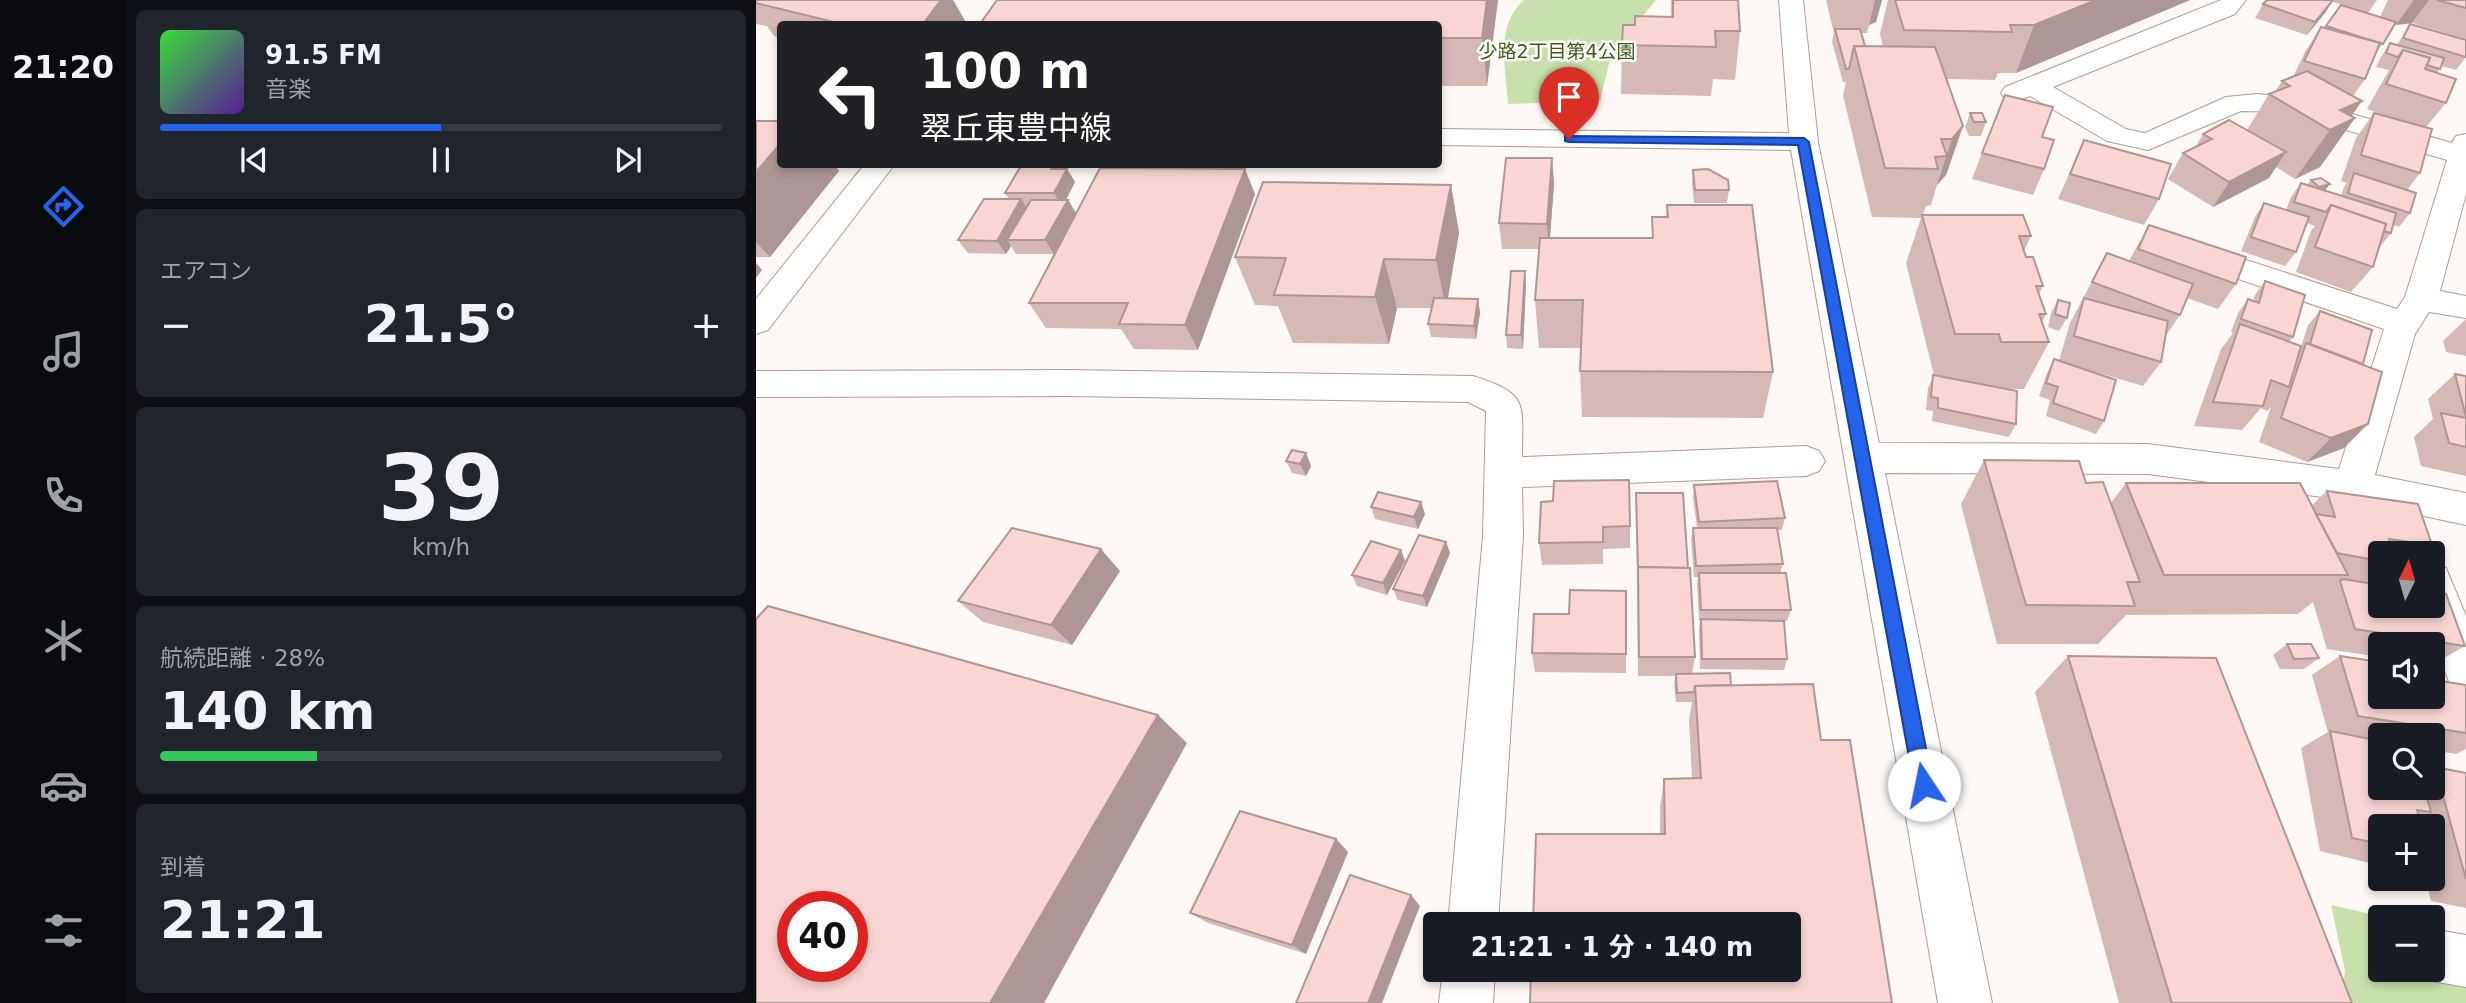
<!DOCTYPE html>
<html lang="ja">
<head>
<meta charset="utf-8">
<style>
  :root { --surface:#171b24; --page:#20242c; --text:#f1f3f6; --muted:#9ea1a6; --line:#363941; --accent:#2563eb }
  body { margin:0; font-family:"DejaVu Sans","Noto Sans JP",sans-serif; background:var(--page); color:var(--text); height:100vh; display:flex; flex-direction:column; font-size:26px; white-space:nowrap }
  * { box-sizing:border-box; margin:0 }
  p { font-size:23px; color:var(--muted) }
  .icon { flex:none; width:38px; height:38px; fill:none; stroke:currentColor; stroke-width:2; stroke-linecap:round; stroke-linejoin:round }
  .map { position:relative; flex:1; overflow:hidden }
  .drawer { display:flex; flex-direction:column; gap:10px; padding:10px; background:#0d0f14; width:630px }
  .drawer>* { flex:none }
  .guide { position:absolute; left:21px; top:21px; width:665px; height:147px; border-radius:7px; box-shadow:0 4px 10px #0003; background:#202124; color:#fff; overflow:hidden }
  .needle { width:46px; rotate:5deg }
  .controls { position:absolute; left:1612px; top:541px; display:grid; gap:14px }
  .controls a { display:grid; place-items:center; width:77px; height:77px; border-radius:7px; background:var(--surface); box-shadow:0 4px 10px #0003; font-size:35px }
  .speed { position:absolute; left:21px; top:891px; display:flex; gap:14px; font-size:35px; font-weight:700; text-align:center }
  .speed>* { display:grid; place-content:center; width:91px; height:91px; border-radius:50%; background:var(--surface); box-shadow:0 4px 10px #0003; line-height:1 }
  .speed .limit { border:10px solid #d22; background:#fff; color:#111 }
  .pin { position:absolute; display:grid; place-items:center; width:60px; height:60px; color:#fff; margin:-72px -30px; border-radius:50% 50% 50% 0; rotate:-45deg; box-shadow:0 0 7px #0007 }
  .pin .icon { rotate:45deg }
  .me { position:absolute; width:77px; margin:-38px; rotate:349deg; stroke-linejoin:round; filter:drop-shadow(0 0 5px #0008) }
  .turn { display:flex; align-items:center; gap:24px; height:147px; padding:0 28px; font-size:32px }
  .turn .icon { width:91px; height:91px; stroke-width:2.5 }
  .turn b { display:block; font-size:49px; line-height:60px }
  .big { font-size:52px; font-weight:700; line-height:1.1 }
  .drawer .widget { flex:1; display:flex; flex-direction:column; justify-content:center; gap:10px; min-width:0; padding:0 24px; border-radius:10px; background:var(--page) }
  .drawer .dial { align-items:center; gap:0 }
  .dial b { font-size:91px; line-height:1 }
  .song { display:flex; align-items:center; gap:21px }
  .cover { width:84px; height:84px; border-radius:10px; background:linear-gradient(135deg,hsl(120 70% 55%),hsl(270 70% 35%)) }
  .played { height:7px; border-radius:4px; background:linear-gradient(90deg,var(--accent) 50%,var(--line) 50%) }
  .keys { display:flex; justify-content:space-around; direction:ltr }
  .heat { display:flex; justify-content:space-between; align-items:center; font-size:38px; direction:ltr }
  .charge { height:10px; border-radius:5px; background:linear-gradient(90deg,#34c759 28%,var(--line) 0) }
  .trip { position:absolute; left:667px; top:912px; width:378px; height:70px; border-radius:7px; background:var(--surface); box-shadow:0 4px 10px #0003; font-weight:700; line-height:70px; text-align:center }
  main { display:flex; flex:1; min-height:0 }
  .tabs { display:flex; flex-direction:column; width:126px; justify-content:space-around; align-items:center; background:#090b0e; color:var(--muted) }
  .tabs .icon { width:49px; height:49px }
  .tabs .current { color:var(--accent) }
  .tabs b { font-size:32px; color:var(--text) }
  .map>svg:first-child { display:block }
  .green { fill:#c8e1ac }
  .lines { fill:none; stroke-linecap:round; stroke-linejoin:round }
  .minor-casing { stroke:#b29c8c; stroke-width:2 }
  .minor { fill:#fff; fill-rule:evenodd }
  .wall { fill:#d6b8b6 }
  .shaded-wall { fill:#ae9694 }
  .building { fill:#f9d6d4; stroke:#ae9694; stroke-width:2; fill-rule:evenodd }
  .route { fill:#2563eb; stroke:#184099; stroke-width:2 }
  .labels { text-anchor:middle; stroke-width:5; stroke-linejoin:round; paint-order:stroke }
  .far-park-label { font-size:19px; fill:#3f5911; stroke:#fff }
</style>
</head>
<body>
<main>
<nav class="tabs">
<b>21:20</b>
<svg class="icon current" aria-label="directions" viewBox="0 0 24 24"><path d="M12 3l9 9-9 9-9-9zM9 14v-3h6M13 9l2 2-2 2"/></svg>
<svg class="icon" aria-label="music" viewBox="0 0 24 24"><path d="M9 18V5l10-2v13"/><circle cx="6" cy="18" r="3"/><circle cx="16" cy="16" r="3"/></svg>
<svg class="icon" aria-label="phone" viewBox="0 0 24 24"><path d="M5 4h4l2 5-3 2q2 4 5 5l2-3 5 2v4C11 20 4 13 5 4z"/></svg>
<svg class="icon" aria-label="climate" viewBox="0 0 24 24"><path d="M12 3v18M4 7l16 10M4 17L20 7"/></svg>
<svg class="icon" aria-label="car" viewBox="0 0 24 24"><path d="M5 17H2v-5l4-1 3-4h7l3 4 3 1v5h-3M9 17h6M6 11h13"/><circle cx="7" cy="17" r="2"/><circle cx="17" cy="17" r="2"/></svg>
<svg class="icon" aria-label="filters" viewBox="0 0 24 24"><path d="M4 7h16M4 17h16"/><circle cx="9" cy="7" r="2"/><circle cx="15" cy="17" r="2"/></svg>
</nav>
<section class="drawer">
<div class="widget">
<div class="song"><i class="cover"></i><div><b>91.5 FM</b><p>音楽</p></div></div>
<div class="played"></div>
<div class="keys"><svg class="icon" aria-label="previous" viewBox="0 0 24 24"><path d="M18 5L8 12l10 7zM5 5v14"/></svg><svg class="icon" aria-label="pause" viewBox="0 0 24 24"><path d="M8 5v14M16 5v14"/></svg><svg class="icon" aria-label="next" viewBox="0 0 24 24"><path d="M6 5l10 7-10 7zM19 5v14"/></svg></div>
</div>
<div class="widget"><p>エアコン</p>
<div class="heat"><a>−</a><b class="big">21.5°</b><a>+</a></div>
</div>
<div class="widget dial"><b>39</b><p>km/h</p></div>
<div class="widget"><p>航続距離 · 28%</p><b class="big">140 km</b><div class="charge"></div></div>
<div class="widget"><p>到着</p><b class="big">21:21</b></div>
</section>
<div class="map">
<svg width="1710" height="1003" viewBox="0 0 1710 1003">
  <rect width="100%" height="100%" fill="#fef9f6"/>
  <g class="green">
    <path d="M768 0H900L855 55 844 101 752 104C750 68 738 27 768 0Z"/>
    <path d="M1575 905 1628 917H1624V970H1658L1710 981V1003H1583L1589 971Z"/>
  </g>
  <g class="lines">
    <g class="minor-casing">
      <g id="minor">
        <path d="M1023 0H1047L1062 142 1123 443 1392 444 1583 469 1628 329 1424 259 1419 252 1424 245 1435 242 1641 309 1649 297 1691 160 1529 112 1485 111 1392 150 1351 141 1274 96 1258 101 1249 99 1245 93 1249 87 1465 0H1490L1479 14 1297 87 1370 129 1389 133 1470 97 1501 94 1541 98 1696 143 1700 136 1710 134V194L1684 291 1710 296V318L1673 312 1659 334 1619 475 1710 493V525L1597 501 1392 474 1129 473 1236 1003H1182L1035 150 682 145V129L1033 133Z"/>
        <path d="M109 164H139L12 330 0 334V299Z"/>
        <path d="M309 370 717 376C774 394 766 403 766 457L1050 446 1063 451 1069 461 1063 471 1050 476 766 487 767 536 742 924H692L727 536 730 411 712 402 309 396 0 397V371Z"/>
        <path d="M1676 563 1690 568 1710 616V693L1695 687 1664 606H1676Z"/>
        <path d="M1676 929 1710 935V987L1676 981 1658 973 1656 970H1676Z"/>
        <path d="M687 970H739L737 1003H683Z"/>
      </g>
    </g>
    <use href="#minor" class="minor"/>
  </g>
  <g class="wall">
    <path d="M0 0 211 24H24V38L18 36 11 26 0 24Z"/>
    <path d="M241 0H742L731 86H682V24Z"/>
    <path d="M915 0H982L984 31 979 80 957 79 955 96 865 94 866 45 879 25 915 17Z"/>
    <path d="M1070 0H1126L1120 22 1113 25 1111 33H1105L1109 46H1127L1124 34 1132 0H1434L1260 73H1242L1239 80 1190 79 1207 126 1190 175 1181 185 1175 205 1170 206 1167 215 1275 236 1268 251 1270 257 1287 286 1283 294 1290 314 1286 322 1293 342 1268 389H1248L1260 424 1253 437 1176 421 1177 411 1170 410 1172 388 1178 375 1150 263 1165 218 1116 217 1087 95 1090 82H1087L1076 42 1078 33Z"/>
    <path d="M1577 0 1569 13 1551 35 1499 18 1507 4Z"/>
    <path d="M1578 0H1621L1612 13 1577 2Z"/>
    <path d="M1632 0H1710V39L1656 23 1638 25 1619 55 1609 79 1597 96 1606 101 1595 116 1599 118 1564 167 1539 179 1520 167 1513 178 1457 207 1412 179 1427 153 1439 148 1447 134 1491 130 1513 94 1519 92 1526 81 1537 77 1549 52 1565 27 1568 28 1585 5 1624 17Z"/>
    <path d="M1654 24 1710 40V57L1700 70 1685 66 1681 73 1690 103 1670 127 1664 173 1651 190 1654 213 1643 227 1637 225 1635 233 1624 247 1617 267 1595 292 1540 272 1555 231 1559 226 1551 223 1540 252 1529 266 1485 251 1499 217 1508 203 1530 210 1535 197 1545 183 1551 185 1555 180 1574 184 1569 190 1585 196 1588 187 1591 183 1585 181 1600 138 1618 113 1636 118 1611 109 1633 70 1620 67 1625 57 1634 43 1641 45Z"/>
    <path d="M1214 113 1230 122 1225 136H1213L1209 127Z"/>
    <path d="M0 121 24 164H78L83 171 14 257H0Z"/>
    <path d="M1286 137 1288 169 1277 195 1216 179 1226 153Z"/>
    <path d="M1328 140 1403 199 1388 225 1302 199Z"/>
    <path d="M796 158 798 184 794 238H896V217H910L911 205 1017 372 1007 418 826 417 824 371 825 348H783L779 300 783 249H746L743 223Z"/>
    <path d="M266 164H306L309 169H311L319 182 310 200H312L320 213 298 254H260L255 246 250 254 212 253 202 240 253 199 249 193Z"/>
    <path d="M937 170 973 190 971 203H938L936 183Z"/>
    <path d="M695 185 703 233 692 298 722 299 724 313 720 339 675 337 672 324 676 308H641L633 344 537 343 522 306 499 305 479 257Z"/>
    <path d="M499 194 442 350 378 349 365 329 290 328 273 303Z"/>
    <path d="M1393 225 1480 284 1462 309 1431 298 1424 315 1409 337 1405 362 1387 386 1303 361 1314 323 1351 253 1373 261Z"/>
    <path d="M1509 281 1537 337 1534 341 1544 349 1545 347 1552 325 1564 311 1607 364 1588 448 1551 462 1503 442 1515 407 1511 411 1505 408 1486 430 1438 426 1465 349 1477 333 1475 332 1482 313 1492 299 1497 301 1499 295Z"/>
    <path d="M770 284 767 349 751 348 750 335Z"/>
    <path d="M1302 300 1311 318 1303 331 1292 327 1295 313Z"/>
    <path d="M1710 319V356L1690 352 1687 341Z"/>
    <path d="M1298 359 1348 421 1340 434 1290 416 1294 400 1283 396 1291 373Z"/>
    <path d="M1699 374 1710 376V476L1665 466 1658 437 1677 419 1672 399Z"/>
    <path d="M550 453 555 466 550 476 536 473 530 461Z"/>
    <path d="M1228 460 1330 483 1355 503 1370 483 1556 505 1571 491 1676 545 1666 553H1624V576L1614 583 1709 646 1676 665V644H1624V657L1571 649 1557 602 1542 614 1370 615 1342 644H1241L1205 504Z"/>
    <path d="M938 485 1029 518 1026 530H1021L1027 564 1024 573 1035 610 1031 621H1027L1031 659 1028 670 944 669 943 630 944 621H943L941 584 942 577H938L935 540 937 528H941L937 498Z"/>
    <path d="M880 493 932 568 939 657 936 674 975 685 1065 740 1136 1003 904 834V808L908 779 936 778 933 720 936 702H920L918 684 919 676H882Z"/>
    <path d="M785 502 874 526V548L847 549V564L786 565 783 543Z"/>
    <path d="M615 507 669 514 662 529 619 519Z"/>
    <path d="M690 542 694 553 671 607 642 600 637 589Z"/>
    <path d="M645 550 649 561 631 595 601 586 596 575Z"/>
    <path d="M364 571 316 645 227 622 202 601Z"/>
    <path d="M1531 644 1563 658 1548 669H1524L1517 655Z"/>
    <path d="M776 653 870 654V673L779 672Z"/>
    <path d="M1312 656 1596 1003H1363L1279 692Z"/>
    <path d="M1584 656 1678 680 1710 685V749L1700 754 1676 750V735H1624V788H1676V768L1679 767 1710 773V908L1675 901 1669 878H1676V826H1624V864L1622 865 1564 851 1545 748 1572 732 1556 675Z"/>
    <path d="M580 839 592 852 550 954 452 923 434 913Z"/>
  </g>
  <g class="shaded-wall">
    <path d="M185 0H197L211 24H167Z"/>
    <path d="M731 0H742L731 86 726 38Z"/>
    <path d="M1119 0H1126L1120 22 1113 25Z"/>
    <path d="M1340 0H1434L1260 73 1278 25Z"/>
    <path d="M1577 0 1569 13 1551 35 1559 22Z"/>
    <path d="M1658 0H1673L1656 23 1640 25Z"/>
    <path d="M1606 101 1591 122 1599 118 1564 167 1539 179 1574 130 1584 110Z"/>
    <path d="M1207 126 1190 175 1181 185 1196 139Z"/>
    <path d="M24 144V164H78L83 171 14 257 0 242V172Z"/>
    <path d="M1530 152 1513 178 1457 207 1473 182Z"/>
    <path d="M796 158 798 184 793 249 791 224Z"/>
    <path d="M297 164H306L309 170 295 169Z"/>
    <path d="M311 169 319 182 306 207 298 193Z"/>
    <path d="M489 169 499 194 442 350 429 325Z"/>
    <path d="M1574 184 1563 198 1553 201 1563 187Z"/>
    <path d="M695 185 703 233 690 308 680 260Z"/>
    <path d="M265 199 274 213 251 240 255 246 250 254 241 241Z"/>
    <path d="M312 200 320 213 298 254 289 240Z"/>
    <path d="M628 259 641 308 633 344 619 297Z"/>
    <path d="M0 263 6 270 0 278Z"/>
    <path d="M769 271 770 284 767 349 765 335Z"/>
    <path d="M722 299 724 313 720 339 718 326Z"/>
    <path d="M1612 424 1588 448 1551 462 1575 438Z"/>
    <path d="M550 453 555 466 550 476 544 464Z"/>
    <path d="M665 502 669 514 662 529 658 517Z"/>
    <path d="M690 542 694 553 671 607 667 596Z"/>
    <path d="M345 549 364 571 316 645 295 625Z"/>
    <path d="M645 550 649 561 631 595 627 583Z"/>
    <path d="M402 715 431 743 288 1003H234Z"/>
    <path d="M580 839 592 852 550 954 536 945Z"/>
    <path d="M655 895 664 906 626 1003H612Z"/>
  </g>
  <g class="building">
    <path d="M0 0H185L167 24H86L0 3Z"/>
    <path d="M241 0H731L726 38H682V24H224Z"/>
    <path d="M917 0H982L984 31H959L960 47 866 45 867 25H879V16L917 17Z"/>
    <path d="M1139 0H1340L1278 25H1254L1256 32 1148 30Z"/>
    <path d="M1511 0H1577L1559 22 1507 4Z"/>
    <path d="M1681 0H1710V8Z"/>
    <path d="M1585 5 1640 22 1627 44 1570 26Z"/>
    <path d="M1654 24 1710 40V57L1647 38Z"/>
    <path d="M1565 27 1624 43 1609 79 1548 61Z"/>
    <path d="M1079 29H1104L1109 46H1098L1093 69H1090Z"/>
    <path d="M1634 43 1688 58 1684 69 1671 65 1674 58 1647 50 1642 57 1630 53Z"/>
    <path d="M1098 46 1179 47 1207 126 1196 139H1185L1191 156 1179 157 1182 169 1129 168Z"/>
    <path d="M1647 50 1674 58 1669 69 1700 79 1690 103 1630 84Z"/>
    <path d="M1551 71 1606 101 1584 110 1599 118 1574 130 1513 94 1534 86 1526 81Z"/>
    <path d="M1249 95 1297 107 1286 137 1298 140 1288 169 1226 153Z"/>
    <path d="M1214 113H1226L1230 122H1218Z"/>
    <path d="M1618 113 1676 129 1664 173 1605 155Z"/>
    <path d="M1473 120 1530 152 1473 182 1427 153 1456 139 1447 134Z"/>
    <path d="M0 121H24V144L0 172Z"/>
    <path d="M1328 140 1415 164 1403 199 1314 174Z"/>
    <path d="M750 158H796L791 224 743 223Z"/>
    <path d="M266 164H297L295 169H311L298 193H249Z"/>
    <path d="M344 168 489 169 429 325 363 324 372 303H273Z"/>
    <path d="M952 169 972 180 973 190H939L937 170Z"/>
    <path d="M1598 173 1660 193 1654 213 1592 193Z"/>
    <path d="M1565 178 1574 184 1563 187 1555 180Z"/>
    <path d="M507 182 695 185 680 260 628 259 619 297 518 295 530 258 479 257Z"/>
    <path d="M1545 183 1640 213 1635 233 1628 231 1630 224 1575 205 1570 212 1538 202Z"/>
    <path d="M228 199H265L241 241 202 240Z"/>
    <path d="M275 200H312L289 240H251Z"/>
    <path d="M1508 203 1553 217 1540 252 1495 237Z"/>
    <path d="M911 205H996L1017 372 824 371 827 300H779L784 238H897L896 217H912Z"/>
    <path d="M1575 205 1630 224 1617 267 1559 247Z"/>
    <path d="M1166 215H1267L1275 236H1263L1270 257H1277L1287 286H1280L1290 314H1283L1293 342H1245L1243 334H1199Z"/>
    <path d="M1393 225 1490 257 1480 284 1382 249Z"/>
    <path d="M1351 253 1437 284 1424 315 1336 282Z"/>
    <path d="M755 271H769L765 335H750Z"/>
    <path d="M1509 281 1549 295 1537 337 1485 319 1492 299 1503 303Z"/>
    <path d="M678 298 722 299 718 326 672 324Z"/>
    <path d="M1328 298 1412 321 1405 362 1318 336Z"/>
    <path d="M1302 300 1314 303 1311 318 1299 314Z"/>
    <path d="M1564 311 1616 330 1607 364 1554 344Z"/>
    <path d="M1484 324 1545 346 1533 387 1515 380 1507 406 1457 402Z"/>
    <path d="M1550 343 1626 372 1612 424 1575 438 1525 418Z"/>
    <path d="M1298 359 1360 380 1348 421 1297 403 1302 387 1290 383Z"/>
    <path d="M1699 374 1710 376V417Z"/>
    <path d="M1177 375 1261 391 1260 424 1182 408V398L1175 397Z"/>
    <path d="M1685 413 1710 418V447L1693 443Z"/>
    <path d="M536 450 550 453 544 464 530 461Z"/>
    <path d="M1228 460 1323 461 1330 483 1347 482 1384 582H1371L1379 606 1270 605Z"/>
    <path d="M873 480 874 526 847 527V542L783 543 785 502 797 501 798 481Z"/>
    <path d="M1021 481 1029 518 943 522 938 485Z"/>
    <path d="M1370 483H1544L1592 575H1408Z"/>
    <path d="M1571 491 1662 504 1676 545 1633 539 1637 553H1624V561L1581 553 1560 514 1579 517Z"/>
    <path d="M622 492 665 502 658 517 615 507Z"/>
    <path d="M880 493H927L932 568 882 567Z"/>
    <path d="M256 528 345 549 295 625 202 601Z"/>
    <path d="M937 528H1021L1027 564 940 566Z"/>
    <path d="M663 535 690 542 667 596 637 589Z"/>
    <path d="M615 541 645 550 627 583 596 575Z"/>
    <path d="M882 567 934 568 939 657H883Z"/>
    <path d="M943 573H1030L1035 610H945Z"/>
    <path d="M1587 579 1624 585V606H1676V592L1690 594 1709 646 1599 629 1584 581Z"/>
    <path d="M814 590 870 591V654L776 653 778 614H813Z"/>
    <path d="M12 606 402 715 234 1003H0V619ZM37 906H96V966H37Z"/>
    <path d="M945 619 1028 621 1031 659H946Z"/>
    <path d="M1531 644H1555L1563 658 1538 659Z"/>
    <path d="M1312 656 1460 658 1596 1003H1416Z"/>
    <path d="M1584 656 1624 662V696H1676V677L1678 680 1710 685V733L1602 716Z"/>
    <path d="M974 673 975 685 939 686 938 692 921 693 920 674Z"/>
    <path d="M1057 684 1065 740H1094L1136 1003H774L775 970H1032V924H777L780 834H909L908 779 945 778 939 686Z"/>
    <path d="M1574 731 1624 741V788H1668L1675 812 1661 810 1666 826H1624V844L1596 838Z"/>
    <path d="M1679 767 1710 773V879Z"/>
    <path d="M484 811 580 839 536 945 434 913Z"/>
    <path d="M594 875 655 895 612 1003H540Z"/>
  </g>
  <path class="route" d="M809 136 1048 138 1053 142 1177 785 1174 792 1168 794 1161 792 1158 785 1042 145 813 142 809 141Z"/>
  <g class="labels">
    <g class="far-park-label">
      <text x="801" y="58">少路2丁目第4公園</text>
    </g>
  </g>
</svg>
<div class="controls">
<a><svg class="needle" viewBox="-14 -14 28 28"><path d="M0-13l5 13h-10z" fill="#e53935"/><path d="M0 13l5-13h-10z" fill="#9ea1a6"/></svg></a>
<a><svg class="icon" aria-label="sound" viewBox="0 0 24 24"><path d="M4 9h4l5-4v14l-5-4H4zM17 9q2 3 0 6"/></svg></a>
<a><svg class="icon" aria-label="search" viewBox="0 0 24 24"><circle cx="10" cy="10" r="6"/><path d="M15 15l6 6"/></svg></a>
<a>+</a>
<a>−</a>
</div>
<div class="speed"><div class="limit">40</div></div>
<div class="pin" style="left:813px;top:139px;background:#d93025"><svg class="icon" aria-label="arrive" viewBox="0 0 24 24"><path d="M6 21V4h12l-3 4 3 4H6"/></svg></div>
<svg class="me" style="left:1168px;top:785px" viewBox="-20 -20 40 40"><circle r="19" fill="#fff"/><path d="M0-13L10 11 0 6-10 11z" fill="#2563eb"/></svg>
<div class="trip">21:21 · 1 分 · 140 m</div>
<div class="guide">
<div class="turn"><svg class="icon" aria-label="left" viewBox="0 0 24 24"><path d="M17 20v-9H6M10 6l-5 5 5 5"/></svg><div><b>100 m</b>翠丘東豊中線</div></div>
</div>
</div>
</main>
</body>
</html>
